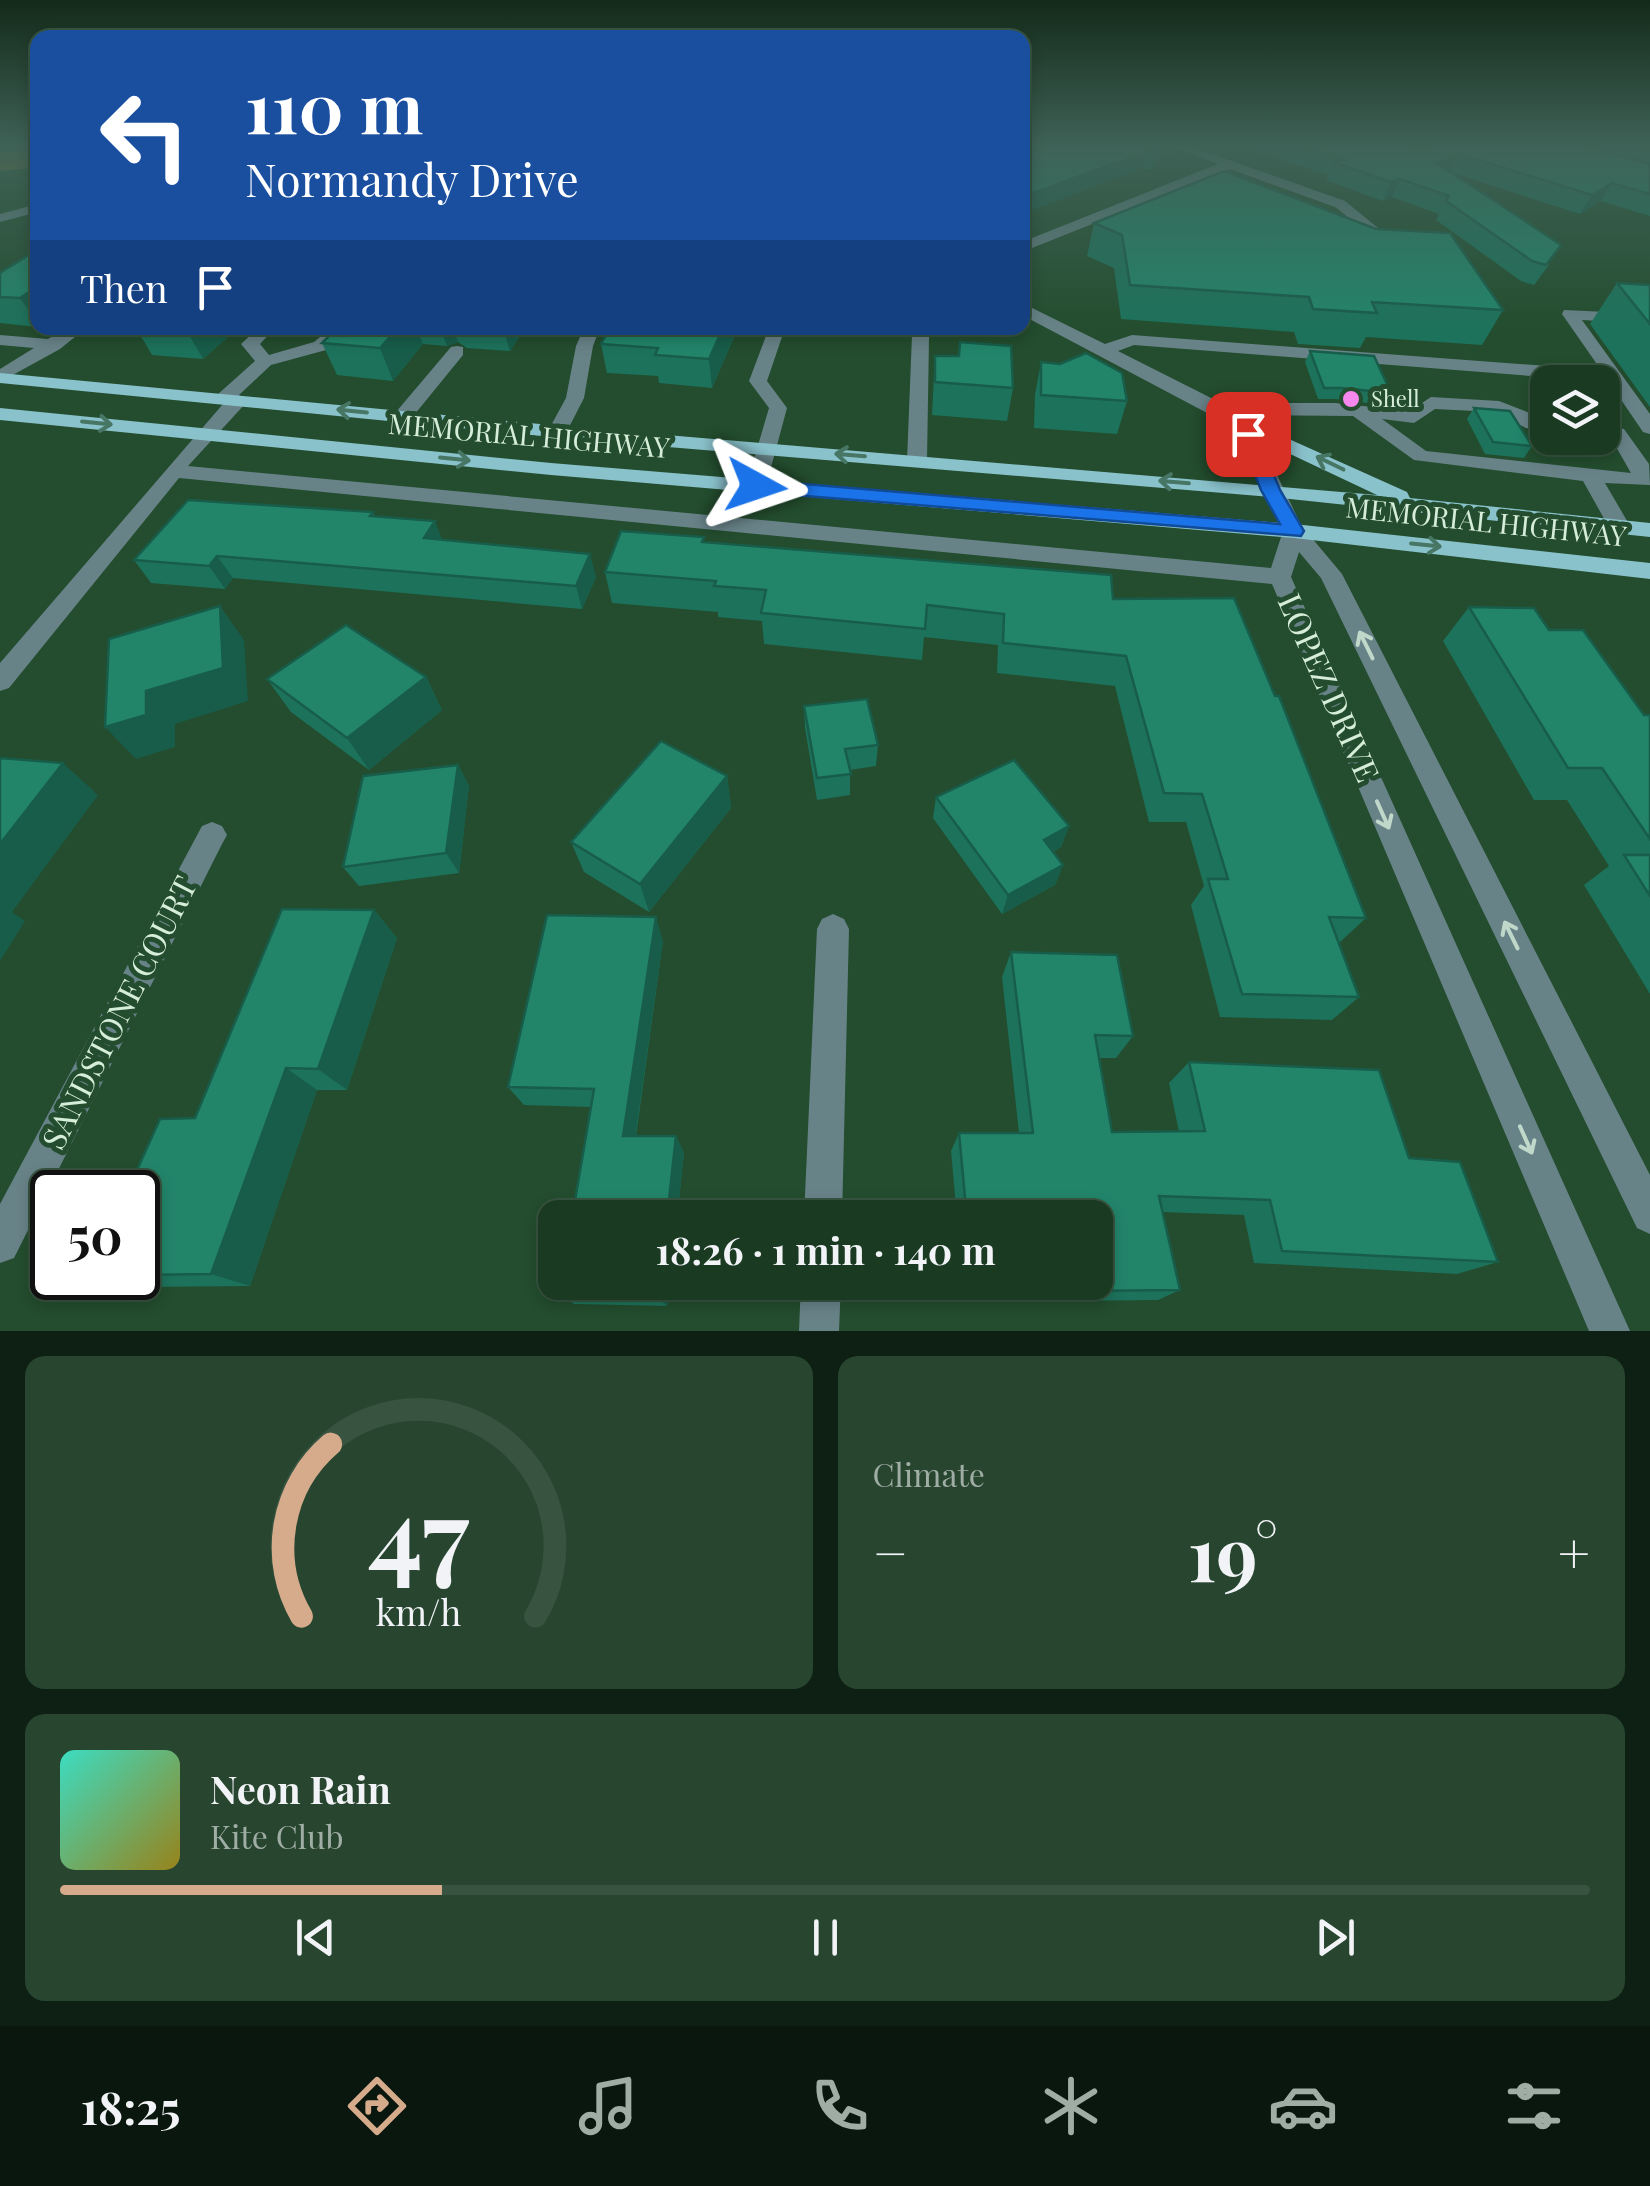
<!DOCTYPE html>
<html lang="en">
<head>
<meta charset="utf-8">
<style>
  :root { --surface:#1a3a22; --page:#27452f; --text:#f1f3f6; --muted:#9fada5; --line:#385440; --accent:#d6ab8b }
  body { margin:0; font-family:"Playfair Display",serif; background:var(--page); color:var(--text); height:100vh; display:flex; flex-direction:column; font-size:38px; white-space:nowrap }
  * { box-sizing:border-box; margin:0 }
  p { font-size:32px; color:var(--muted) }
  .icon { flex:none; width:55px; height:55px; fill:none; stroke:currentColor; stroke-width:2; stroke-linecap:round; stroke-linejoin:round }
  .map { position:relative; height:1331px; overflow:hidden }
  .panel { display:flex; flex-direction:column; gap:25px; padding:25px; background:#0e2013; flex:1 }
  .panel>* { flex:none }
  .guide { position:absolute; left:30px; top:30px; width:1000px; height:305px; border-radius:20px; box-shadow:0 5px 15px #0003,0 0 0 2px var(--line); background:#1a4fa0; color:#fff; overflow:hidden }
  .fabs { position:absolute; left:1530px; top:365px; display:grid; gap:20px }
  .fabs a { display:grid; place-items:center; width:90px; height:90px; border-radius:20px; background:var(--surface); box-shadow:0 5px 15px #0003,0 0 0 2px var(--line); font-size:50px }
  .speed { position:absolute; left:30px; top:1170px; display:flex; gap:20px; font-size:50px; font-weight:700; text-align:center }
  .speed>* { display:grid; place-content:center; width:130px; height:130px; border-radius:50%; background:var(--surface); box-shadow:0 5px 15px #0003,0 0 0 2px var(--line); line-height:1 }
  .speed .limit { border:5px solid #111; border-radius:15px; background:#fff; color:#111 }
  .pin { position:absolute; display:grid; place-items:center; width:85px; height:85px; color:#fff; margin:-42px; border-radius:20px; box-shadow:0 5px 15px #0006 }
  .me { position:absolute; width:110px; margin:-55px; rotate:95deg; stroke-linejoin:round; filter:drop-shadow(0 0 8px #0008) }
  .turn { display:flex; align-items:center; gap:35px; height:210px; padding:0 50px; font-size:45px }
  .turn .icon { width:130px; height:130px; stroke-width:2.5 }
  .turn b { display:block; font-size:70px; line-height:85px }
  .then { display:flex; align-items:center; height:95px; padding:0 50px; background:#0003; gap:20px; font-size:38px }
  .big { font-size:75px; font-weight:700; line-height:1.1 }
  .panel .card { flex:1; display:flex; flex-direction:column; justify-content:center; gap:15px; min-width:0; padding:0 35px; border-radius:20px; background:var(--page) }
  .panel .dial { align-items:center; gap:0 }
  .dial svg { height:260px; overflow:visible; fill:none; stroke:var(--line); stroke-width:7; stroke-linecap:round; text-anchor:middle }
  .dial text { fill:var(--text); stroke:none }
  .song { display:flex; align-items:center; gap:30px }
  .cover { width:120px; height:120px; border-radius:15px; background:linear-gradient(135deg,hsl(170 70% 55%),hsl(50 70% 35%)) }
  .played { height:10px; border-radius:5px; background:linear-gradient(90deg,var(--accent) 25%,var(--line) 25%) }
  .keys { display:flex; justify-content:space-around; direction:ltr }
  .heat { display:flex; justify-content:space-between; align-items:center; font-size:55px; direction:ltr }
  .panel .tiles { flex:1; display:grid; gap:25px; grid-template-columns:1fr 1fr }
  .card:last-child { grid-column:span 2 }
  .trip { position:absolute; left:538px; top:1200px; width:575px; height:100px; border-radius:20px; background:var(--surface); box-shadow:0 5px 15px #0003,0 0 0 2px var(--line); font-weight:700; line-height:100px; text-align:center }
  .menu { display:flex; height:160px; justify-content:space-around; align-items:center; background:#0a170e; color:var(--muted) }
  .menu .icon { width:70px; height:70px }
  .menu .selected { color:var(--accent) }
  .menu b { font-size:45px; color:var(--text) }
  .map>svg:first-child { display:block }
  .green { fill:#7e6a2d }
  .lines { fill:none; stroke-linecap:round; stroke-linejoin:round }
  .minor { fill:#688388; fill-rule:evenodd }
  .major { fill:#8ac2cc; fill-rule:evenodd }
  .wall { fill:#1d725b }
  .shaded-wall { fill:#185d4a }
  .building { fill:#22856a; stroke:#185d4a; stroke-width:2.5 }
  .oneway { stroke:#477665 }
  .oneway2 { stroke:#c0d8ca }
  .route { fill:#1a73e8; stroke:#114b97; stroke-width:2.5 }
  .poi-dot { fill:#f688ed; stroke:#234d2e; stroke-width:4 }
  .labels { text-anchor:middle; stroke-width:10; stroke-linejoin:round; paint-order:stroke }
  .far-poi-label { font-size:22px; fill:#d6edda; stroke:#234d2e; text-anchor:start }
  .street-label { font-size:28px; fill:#d6edda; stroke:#234d2e }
  .near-street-label { font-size:32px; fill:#d6edda; stroke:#234d2e }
</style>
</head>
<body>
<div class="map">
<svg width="1650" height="1331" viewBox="0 0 1650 1331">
  <rect width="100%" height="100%" fill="#234d2e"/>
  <path class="green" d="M0 144H37V176L25 179 36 174 31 168 0 171Z"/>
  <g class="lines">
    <g class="minor">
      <path d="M1167 144H1184L1345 201 1378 228 1366 231 1335 207 1230 169 1022 252V242L1218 164Z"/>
      <path d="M38 204V212L0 222V214Z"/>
      <path d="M1022 303 1105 344 1132 335 1601 370 1562 314 1564 310 1650 314V324L1582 320 1650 414V434L1643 432 1609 382 1134 345 1118 351 1221 403H1335L1410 411 1431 397 1499 401 1548 420V432L1526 428 1495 412 1435 409 1414 423 1382 419 1426 451 1631 473 1611 438 1602 437V425L1624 429 1649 464 1650 485 1605 483 1630 526 1619 533 1611 531 1583 481 1414 460 1353 416 1238 415 1263 446 1301 525 1342 574 1650 1175V1234L1637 1228 1321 578 1299 552 1291 577 1630 1331H1589L1272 584 179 478 9 688 0 691V663L223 404 215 399 217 395 255 361 241 344 258 328H275L260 344 269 355 314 342 331 328H348L326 350 271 365 239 395 247 400 245 404 188 466 1271 568 1283 531 1244 446 1226 423 1022 315Z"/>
      <path d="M67 328H86L60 349 0 382V369L34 348 0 345V335L48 339Z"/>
      <path d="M584 328H600L593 346 584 398 565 435H551L548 431 566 398 576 346Z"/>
      <path d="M769 328H785L767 381 787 408 766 486 756 492 746 486 769 408 749 381Z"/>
      <path d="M921 328H940L929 337 927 461 917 467 907 461 912 335Z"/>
      <path d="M457 346 463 347V355L410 420H396V412L451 347Z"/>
      <path d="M212 822 222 826 227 835 222 844 14 1258 0 1263V1204L202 826Z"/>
      <path d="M833 914 844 919 849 929 842 1218H804L817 929 822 919Z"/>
      <path d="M801 1282H841L839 1331H799Z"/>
    </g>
    <g class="major">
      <path d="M0 373 572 427 1377 495 1233 427V419L1240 417 1407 492 1410 498 1650 523V537L1271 497 572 439 0 383Z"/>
      <path d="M0 408 551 463 1294 524 1650 563V579L1294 538 551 475 0 420Z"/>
    </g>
  </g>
  <g class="wall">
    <path d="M1022 144 1172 150 1151 170Z"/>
    <path d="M1232 144H1650V216L1601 201 1580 214 1450 172 1549 265 1534 285 1521 281 1436 220 1439 214 1392 197 1383 201 1326 180 1328 175Z"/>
    <path d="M1094 223 1503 310 1482 345 1366 337 1360 348 1298 344 1294 332 1121 319 1114 268 1087 256Z"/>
    <path d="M38 249V327L0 323V273Z"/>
    <path d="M1617 283 1650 285V407L1590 324Z"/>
    <path d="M136 328H238L203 359 152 355Z"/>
    <path d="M337 328H525L510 351 467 348 458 342 447 346 423 344 393 381 337 375 322 343Z"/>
    <path d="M738 328 712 388 659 383 658 376 607 373 601 344Z"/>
    <path d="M1310 351 1391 393 1385 405 1335 399H1318L1305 362Z"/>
    <path d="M935 356 1013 388 1007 421 932 415Z"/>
    <path d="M1041 362 1127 401 1117 434 1034 428 1035 395Z"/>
    <path d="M1474 408 1532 446 1524 458 1485 454 1467 419Z"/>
    <path d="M373 512 374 516 443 540 596 577 582 609 233 578 225 589 151 583 134 560Z"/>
    <path d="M704 542 1113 599 1366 918 1339 943 1359 997 1332 1020 1220 1017 1191 905 1204 886 1186 822H1149L1115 686 997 673 998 645 924 637 922 660 764 644 762 621 718 617V612L612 603 605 572Z"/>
    <path d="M1469 607 1549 630 1644 715H1650V994L1584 885 1609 866 1567 800H1534L1443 641Z"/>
    <path d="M426 677 442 710 369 770 291 712 267 679Z"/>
    <path d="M804 706 878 745 876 766 850 770V795L817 800 805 728Z"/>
    <path d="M458 765 469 786 459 873 359 886 343 867Z"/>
    <path d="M727 776 731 808 649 912 584 872 571 842Z"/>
    <path d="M936 797 1069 826 1061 847 1053 852 1063 865 1055 885 1002 914 933 818Z"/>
    <path d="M374 910 397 938 347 1090H317L250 1286 138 1287 101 1278H138V1192L195 1118Z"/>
    <path d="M663 941 636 1136H676L684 1153 677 1218H572L591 1107 524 1105 508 1087Z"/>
    <path d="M1011 952 1133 1036 1116 1058H1099L1112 1132H1179L1169 1083 1189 1062 1409 1158 1498 1262 1457 1274 1254 1263 1244 1215 1163 1212 1180 1290 1158 1300 1062 1301 1059 1282H1095V1218H957L951 1151 959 1133H1019L1002 977Z"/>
    <path d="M670 1282 667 1306 574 1304 559 1295Z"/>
  </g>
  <g class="shaded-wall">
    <path d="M1164 144H1174L1172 150 1151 170 1155 152Z"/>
    <path d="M1148 151 1143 168 1022 214V197Z"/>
    <path d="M1459 154 1450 172 1437 163Z"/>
    <path d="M1400 179 1392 197 1383 201 1391 182Z"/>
    <path d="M1612 183 1601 201 1580 214 1592 195Z"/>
    <path d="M29 292 38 305V324L20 298Z"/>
    <path d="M185 328H238L203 359Z"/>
    <path d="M398 328H416L423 344 393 381 380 348Z"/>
    <path d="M440 328H453L458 342 447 346Z"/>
    <path d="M503 328H525L510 351Z"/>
    <path d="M723 328H738L712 388 709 359Z"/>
    <path d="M435 521 444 544 424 538Z"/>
    <path d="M590 554 596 577 582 609 576 586Z"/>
    <path d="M217 556 233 578 225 589 209 566Z"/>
    <path d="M220 606 244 640 248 701 175 724V747L136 759 105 727 146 691Z"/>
    <path d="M426 677 442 710 369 770 347 738Z"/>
    <path d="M63 763 98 795 12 912 25 921 0 961V844Z"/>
    <path d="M458 765 469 786 459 873 446 853Z"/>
    <path d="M727 776 731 808 649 912 640 884Z"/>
    <path d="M1069 826 1061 847 1036 861 1044 840Z"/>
    <path d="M1063 865 1055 885 1002 914 1008 895Z"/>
    <path d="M374 910 397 938 347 1090 318 1069Z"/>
    <path d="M656 917 663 941 633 1152 623 1136Z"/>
    <path d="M286 1068 317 1090 250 1286 211 1274Z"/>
    <path d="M676 1136 684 1153 677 1218H667Z"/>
    <path d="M659 1282H670L667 1306 657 1297Z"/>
  </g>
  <g class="building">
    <path d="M1022 144H1164L1155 152 1148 151 1022 197Z"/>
    <path d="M1293 144H1407L1414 148 1432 146 1426 144H1581L1650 164V194L1612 183 1592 195 1459 154 1437 163 1561 245 1546 265 1532 261 1446 201 1449 196 1400 179 1391 182 1333 162 1345 160Z"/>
    <path d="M1630 144H1650V149Z"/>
    <path d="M1224 171 1376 229 1450 233 1503 310 1372 302 1377 313 1313 309 1309 297 1130 285 1122 235 1094 223Z"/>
    <path d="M38 249V293L29 292 20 298 0 297V273Z"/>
    <path d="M1617 283 1650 285V324Z"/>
    <path d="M337 328H398L380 348 322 343Z"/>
    <path d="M610 328H723L709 359 655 355 658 348 601 344Z"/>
    <path d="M960 342 1011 346 1013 388 935 382V356H959Z"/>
    <path d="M1310 351 1374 356 1391 393 1341 388H1324Z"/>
    <path d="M1086 353 1122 373 1127 401 1041 395V362L1060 364Z"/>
    <path d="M1474 408 1510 411 1532 446 1493 442Z"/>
    <path d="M188 500 373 512 370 516 435 521 424 538 590 554 576 586 217 556 209 566 134 560Z"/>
    <path d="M621 531 704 537 702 542 1111 575 1113 599 1234 598 1275 696H1279L1366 918 1329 917 1359 997 1242 994 1208 879H1228L1202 794 1164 793 1126 656 1003 643 1004 614 927 605 925 629 761 613 766 590 714 586 716 581 605 572Z"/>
    <path d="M220 606 223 668 146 691V715L105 727 109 639Z"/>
    <path d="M1469 607 1534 608 1549 630H1583L1644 715H1650V839L1602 768H1568Z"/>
    <path d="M346 625 426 677 347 738 267 679Z"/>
    <path d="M867 699 878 745 845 749 851 774 817 778 804 706Z"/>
    <path d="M661 741 727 776 640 884 571 842Z"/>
    <path d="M0 758 63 763 0 844Z"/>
    <path d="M1014 760 1069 826 1044 840 1063 865 1008 895 936 797Z"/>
    <path d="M458 765 446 853 343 867 363 776Z"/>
    <path d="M1624 855H1650V896Z"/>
    <path d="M282 909 374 910 318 1069 286 1068 211 1274 138 1275V1192H127L160 1119 195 1118Z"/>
    <path d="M547 915 656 917 623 1136H676L667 1218H572L594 1089 508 1087Z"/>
    <path d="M1011 952 1117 955 1133 1036 1095 1035 1112 1132 1205 1131 1189 1062 1379 1070 1409 1158 1460 1162 1498 1262 1282 1251 1270 1200 1159 1196 1180 1290 1078 1291 1076 1282H1095V1218H967L959 1133H1033Z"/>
    <path d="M561 1282H659L657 1297 559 1295Z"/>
  </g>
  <defs><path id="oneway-shaft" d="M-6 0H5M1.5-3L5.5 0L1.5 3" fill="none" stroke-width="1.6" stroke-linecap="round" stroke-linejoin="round" transform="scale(2.5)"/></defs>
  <g class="oneway">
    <use href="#oneway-shaft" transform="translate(352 411) rotate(-174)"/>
    <use href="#oneway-shaft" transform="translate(97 423) rotate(6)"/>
    <use href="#oneway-shaft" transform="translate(850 455) rotate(-175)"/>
    <use href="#oneway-shaft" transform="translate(455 459) rotate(6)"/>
    <use href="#oneway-shaft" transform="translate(1330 463) rotate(-154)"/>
    <use href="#oneway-shaft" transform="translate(1174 482) rotate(-175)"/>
    <use href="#oneway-shaft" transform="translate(1426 545) rotate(6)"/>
  </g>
  <g class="oneway2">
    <use href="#oneway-shaft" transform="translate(1366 645) rotate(-116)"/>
    <use href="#oneway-shaft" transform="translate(1383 815) rotate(66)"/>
    <use href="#oneway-shaft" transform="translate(1511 935) rotate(-116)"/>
    <use href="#oneway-shaft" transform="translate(1526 1140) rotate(66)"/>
  </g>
  <linearGradient id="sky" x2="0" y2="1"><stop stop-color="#132a19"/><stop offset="0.44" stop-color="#3f6257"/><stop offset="1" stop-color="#3f6257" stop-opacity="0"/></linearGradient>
  <rect width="1650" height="330" fill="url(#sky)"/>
  <path class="route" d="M1248 429 1257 434 1280 490 1304 531 1301 536 756 492 747 486 756 480 1280 524 1261 490 1239 434Z"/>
  <circle class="poi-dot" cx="1351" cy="399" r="10"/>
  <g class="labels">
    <g class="far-poi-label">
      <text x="1371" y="407">Shell</text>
    </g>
    <g class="street-label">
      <text transform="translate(529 436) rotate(5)" y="10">MEMORIAL HIGHWAY</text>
      <text transform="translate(1486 522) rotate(6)" y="10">MEMORIAL HIGHWAY</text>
    </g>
    <g class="near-street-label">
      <text transform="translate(1328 688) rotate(66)" y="11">LOPEZ DRIVE</text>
      <text transform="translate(120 1013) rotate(-63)" y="11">SANDSTONE COURT</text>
    </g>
  </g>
</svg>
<div class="fabs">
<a><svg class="icon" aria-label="layers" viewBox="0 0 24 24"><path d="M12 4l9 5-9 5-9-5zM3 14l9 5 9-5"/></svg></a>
</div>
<div class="speed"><div class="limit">50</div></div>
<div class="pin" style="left:1248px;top:434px;background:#d93025"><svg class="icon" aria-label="arrive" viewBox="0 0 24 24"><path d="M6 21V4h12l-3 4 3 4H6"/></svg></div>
<svg class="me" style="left:756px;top:486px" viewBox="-20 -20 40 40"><path d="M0-17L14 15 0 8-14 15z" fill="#1a73e8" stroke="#fff" stroke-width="4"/></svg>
<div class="trip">18:26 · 1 min · 140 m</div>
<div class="guide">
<div class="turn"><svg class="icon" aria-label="left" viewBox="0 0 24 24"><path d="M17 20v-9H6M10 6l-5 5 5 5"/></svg><div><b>110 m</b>Normandy Drive</div></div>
<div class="then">Then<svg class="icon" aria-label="arrive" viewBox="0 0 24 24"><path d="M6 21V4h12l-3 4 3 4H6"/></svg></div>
</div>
</div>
<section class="panel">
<div class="tiles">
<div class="card dial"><svg viewBox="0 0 100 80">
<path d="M14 69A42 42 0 1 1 86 69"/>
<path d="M14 69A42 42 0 0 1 23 16" stroke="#d6ab8b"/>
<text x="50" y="56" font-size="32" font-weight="700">47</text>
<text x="50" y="72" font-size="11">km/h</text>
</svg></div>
<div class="card"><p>Climate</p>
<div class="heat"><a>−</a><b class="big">19°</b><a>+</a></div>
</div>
<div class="card">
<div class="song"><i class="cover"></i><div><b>Neon Rain</b><p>Kite Club</p></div></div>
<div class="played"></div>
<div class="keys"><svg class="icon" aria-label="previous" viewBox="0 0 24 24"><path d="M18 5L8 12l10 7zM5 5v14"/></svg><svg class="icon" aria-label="pause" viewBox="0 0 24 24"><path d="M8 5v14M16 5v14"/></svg><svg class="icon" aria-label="next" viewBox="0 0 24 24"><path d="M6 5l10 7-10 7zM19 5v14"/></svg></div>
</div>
</div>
</section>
<nav class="menu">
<b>18:25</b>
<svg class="icon selected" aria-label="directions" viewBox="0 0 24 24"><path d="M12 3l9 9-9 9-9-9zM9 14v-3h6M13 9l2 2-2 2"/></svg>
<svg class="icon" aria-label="music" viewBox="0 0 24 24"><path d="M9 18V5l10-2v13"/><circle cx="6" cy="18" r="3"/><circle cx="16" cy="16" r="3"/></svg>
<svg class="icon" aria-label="phone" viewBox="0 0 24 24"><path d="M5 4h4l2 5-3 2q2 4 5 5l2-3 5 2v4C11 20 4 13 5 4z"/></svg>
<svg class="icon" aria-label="climate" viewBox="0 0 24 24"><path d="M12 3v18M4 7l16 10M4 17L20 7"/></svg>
<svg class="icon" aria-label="car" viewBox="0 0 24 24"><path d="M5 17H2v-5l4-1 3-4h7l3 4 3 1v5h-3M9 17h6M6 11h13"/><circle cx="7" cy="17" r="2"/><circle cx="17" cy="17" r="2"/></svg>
<svg class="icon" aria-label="filters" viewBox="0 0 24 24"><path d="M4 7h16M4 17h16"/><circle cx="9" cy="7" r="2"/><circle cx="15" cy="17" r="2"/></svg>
</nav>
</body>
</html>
